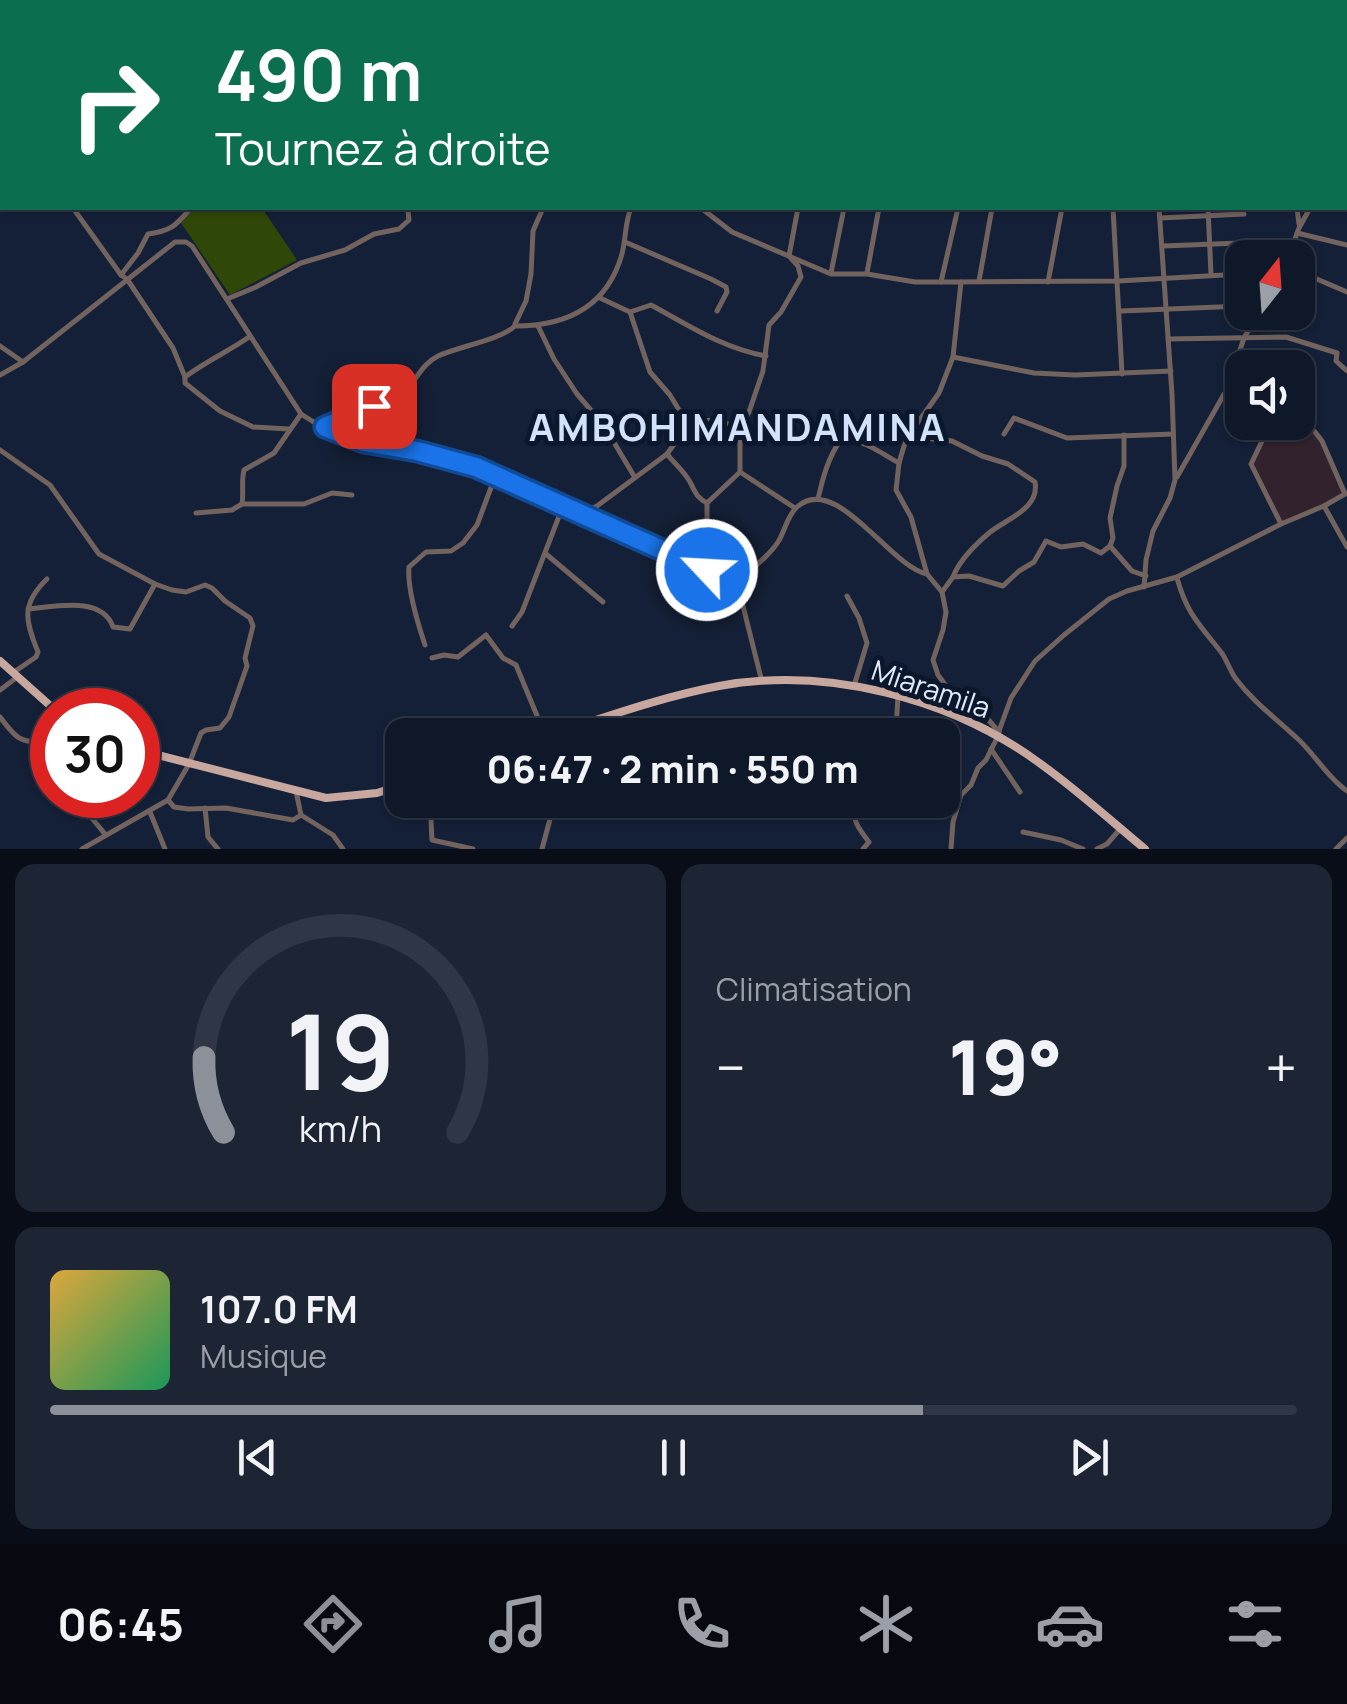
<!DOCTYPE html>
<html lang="fr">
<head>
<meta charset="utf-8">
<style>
  :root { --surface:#0f1829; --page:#1d2535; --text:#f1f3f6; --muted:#9ba0a8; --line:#2f3746; --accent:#8c9099 }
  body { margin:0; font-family:Manrope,sans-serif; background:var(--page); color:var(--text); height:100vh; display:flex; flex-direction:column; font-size:38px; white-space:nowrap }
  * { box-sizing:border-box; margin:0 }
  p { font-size:32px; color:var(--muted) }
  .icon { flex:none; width:55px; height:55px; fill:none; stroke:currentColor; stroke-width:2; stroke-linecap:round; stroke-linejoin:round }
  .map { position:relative; height:849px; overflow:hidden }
  .panel { display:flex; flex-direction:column; gap:15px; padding:15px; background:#080d17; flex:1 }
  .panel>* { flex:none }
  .guide { position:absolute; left:0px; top:0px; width:1348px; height:210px; box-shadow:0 2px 8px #0004,0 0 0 2px var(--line); background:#0b6e4f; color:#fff; overflow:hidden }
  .needle { width:65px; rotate:17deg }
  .tools { position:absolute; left:1225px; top:240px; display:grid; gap:20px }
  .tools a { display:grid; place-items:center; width:90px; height:90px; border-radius:20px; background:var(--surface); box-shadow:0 2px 8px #0004,0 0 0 2px var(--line); font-size:50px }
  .speed { position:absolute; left:30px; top:688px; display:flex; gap:20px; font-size:50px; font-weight:700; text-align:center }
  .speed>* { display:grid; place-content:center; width:130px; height:130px; border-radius:50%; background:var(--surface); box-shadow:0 2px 8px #0004,0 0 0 2px var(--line); line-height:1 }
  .speed .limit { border:15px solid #d22; background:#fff; color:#111 }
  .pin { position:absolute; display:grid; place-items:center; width:85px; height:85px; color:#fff; margin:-42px; border-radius:20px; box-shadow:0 5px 15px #0006 }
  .me { position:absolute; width:110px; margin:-55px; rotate:295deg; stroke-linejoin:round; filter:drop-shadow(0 0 8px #0008) }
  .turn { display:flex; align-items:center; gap:35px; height:210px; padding:0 50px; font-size:45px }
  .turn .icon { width:130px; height:130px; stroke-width:2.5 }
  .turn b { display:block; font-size:70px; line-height:85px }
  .big { font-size:75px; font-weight:800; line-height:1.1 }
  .panel .tile { flex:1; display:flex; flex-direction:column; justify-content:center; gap:15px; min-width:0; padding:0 35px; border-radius:20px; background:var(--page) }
  .panel .dial { align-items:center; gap:0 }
  .dial svg { height:260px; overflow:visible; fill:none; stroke:var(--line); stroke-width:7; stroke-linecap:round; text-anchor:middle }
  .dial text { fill:var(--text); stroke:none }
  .song { display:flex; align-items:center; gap:30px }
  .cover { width:120px; height:120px; border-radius:15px; background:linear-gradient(135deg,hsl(40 70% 55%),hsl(150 70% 35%)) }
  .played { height:10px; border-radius:5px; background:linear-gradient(90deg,var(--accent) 70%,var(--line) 70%) }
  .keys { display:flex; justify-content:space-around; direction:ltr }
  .heat { display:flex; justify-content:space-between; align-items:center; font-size:55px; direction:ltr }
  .panel .tiles { flex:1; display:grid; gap:15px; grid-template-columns:1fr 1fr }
  .tile:last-child { grid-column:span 2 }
  .trip { position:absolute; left:385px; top:718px; width:575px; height:100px; border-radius:20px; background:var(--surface); box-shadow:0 2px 8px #0004,0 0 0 2px var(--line); font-weight:800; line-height:100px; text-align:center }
  .tabs { display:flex; height:160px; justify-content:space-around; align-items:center; background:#060a10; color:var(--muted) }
  .tabs .icon { width:70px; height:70px }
  .tabs .on { color:var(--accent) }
  .tabs b { font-size:45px; color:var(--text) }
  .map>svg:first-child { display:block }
  .education { fill:#31222d }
  .green { fill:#2f4707 }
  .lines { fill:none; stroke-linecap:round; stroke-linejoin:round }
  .minor { stroke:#73635f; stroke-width:5 }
  .primary { stroke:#c7a79e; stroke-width:8 }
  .route-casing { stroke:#114b97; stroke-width:25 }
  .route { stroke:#1a73e8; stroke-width:18 }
  .labels { text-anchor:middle; stroke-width:10; stroke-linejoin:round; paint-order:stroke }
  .street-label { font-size:28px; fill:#e2ebfb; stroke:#0b172c }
  .district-label { font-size:38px; font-weight:bold; letter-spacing:2.5px; fill:#d3e1fa; stroke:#0b172c }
</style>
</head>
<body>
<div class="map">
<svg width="1347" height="849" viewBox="0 0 1347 849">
  <rect width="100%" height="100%" fill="#142037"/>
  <path class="education" d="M1298 419 1315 432 1345 494 1281 524 1251 464 1268 423 1298 422Z"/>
  <path class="green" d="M195 208H262L297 260 230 295 181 223Z"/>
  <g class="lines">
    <g class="minor">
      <path d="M466 0 469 2"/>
      <path d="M22 2 23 0"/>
      <path d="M695 2 696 0"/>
      <path d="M984 2 985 0"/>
      <path d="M1180 2V0"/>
      <path d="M1289 2V0"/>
      <path d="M0 42 2 37"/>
      <path d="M0 104 2 108"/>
      <path d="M1345 113 1347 106"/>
      <path d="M1345 118 1347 119"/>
      <path d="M73 208 121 275 127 279 173 348 185 377"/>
      <path d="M701 208 732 232 831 274H867L915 282H954L1118 281 1242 274"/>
      <path d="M1113 208 1122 374"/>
      <path d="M1208 208 1211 274"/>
      <path d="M1297 208 1299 224"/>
      <path d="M1160 218 1244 214"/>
      <path d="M1297 233 1347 245"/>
      <path d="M625 242 711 279 726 287 727 292 717 311"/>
      <path d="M1163 246 1294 241"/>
      <path d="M1288 258 1299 228 1310 208"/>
      <path d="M1298 271 1347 292"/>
      <path d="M831 273 844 208"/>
      <path d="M867 273 879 208"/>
      <path d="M121 275 138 253 148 234C172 231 176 225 191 208"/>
      <path d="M979 281 992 208"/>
      <path d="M941 282 958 208"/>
      <path d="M961 282 953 357 939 393 911 432 904 446 899 463 896 490 911 517 927 574 942 592 946 612 943 630 933 660 938 675 949 690 986 717 999 732"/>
      <path d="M1048 282 1062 208"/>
      <path d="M600 298 630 312 650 372 670 395 688 425"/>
      <path d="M227 299 256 287 301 263 345 250 374 234 399 229 409 220 408 211 405 208"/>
      <path d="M1121 311 1242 306"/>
      <path d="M630 312 651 305C688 325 724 349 766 356"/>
      <path d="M515 324 526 301 531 274 533 231 543 208"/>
      <path d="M538 326 554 359 577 394 603 424 634 476"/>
      <path d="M249 337C229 351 205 362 185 377V383L220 411 253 427 289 429"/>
      <path d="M1168 339 1286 337 1337 353 1336 361 1347 371"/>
      <path d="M0 346 23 362"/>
      <path d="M953 357 1034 373 1075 375 1171 371"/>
      <path d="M0 375 23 362 175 242H186L192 246 301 414 312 421 346 437 365 442 417 451 476 467 707 570 732 586 741 598 762 682"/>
      <path d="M1298 419 1315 432 1322 441 1345 494"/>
      <path d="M1268 422 1262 441 1251 464 1281 524"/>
      <path d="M325 427 404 391C417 380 422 364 438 356 460 346 500 340 515 326 567 326 607 307 622 254 626 238 625 222 631 208"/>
      <path d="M911 432 924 438 952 441 982 456 1008 464 1035 482C1040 509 1006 519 989 533 976 544 959 561 953 577"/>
      <path d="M1004 434 1014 418 1067 438 1173 434"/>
      <path d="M1124 435V466L1117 486 1110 518 1113 538 1110 546 1132 571 1146 576"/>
      <path d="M0 450 50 485 99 554 155 584 172 590 186 592 205 585 212 588 225 601 250 618 253 626 245 658 247 666 229 717 220 728 206 730 201 733 189 764 168 800 82 849"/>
      <path d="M667 454C674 463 685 472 690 482 696 493 696 497 707 503"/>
      <path d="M740 472 795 508"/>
      <path d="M1177 477 1227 389 1244 338 1259 312"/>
      <path d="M818 499C823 477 828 458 841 439 861 438 881 453 899 463"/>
      <path d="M242 504H304L332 493 352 495"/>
      <path d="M1324 506 1347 547"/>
      <path d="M196 513 232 510 242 504C244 492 241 482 244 470L274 453 301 414"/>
      <path d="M583 513 597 506 667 454 688 425 698 421 717 420 739 428"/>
      <path d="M546 554 603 602"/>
      <path d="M707 569V503L740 472V429L749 412 763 371 769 325 781 312 801 277 798 266 789 256 798 208"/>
      <path d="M1177 578C1187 614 1199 624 1221 652 1227 660 1230 671 1236 679 1254 703 1277 719 1299 740 1316 756 1327 777 1347 791"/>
      <path d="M732 586C747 572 767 559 778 542 785 531 787 516 797 507 836 472 890 567 927 574"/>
      <path d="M1144 587 1146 560 1153 531 1170 498 1175 480 1172 394 1159 208"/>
      <path d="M942 592 953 577 969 576 1003 586 1019 571 1034 562 1046 541 1061 547 1083 544 1101 553 1110 546"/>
      <path d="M847 596 859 618 867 643 854 686"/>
      <path d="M28 609C54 607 102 595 113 627L130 629 155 584"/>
      <path d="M512 626 522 612 563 506"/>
      <path d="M425 645C418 624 407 588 409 567L426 552 451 551 463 543 477 525 495 477"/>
      <path d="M432 658 444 655 458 657 486 635 503 658 516 665 545 735"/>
      <path d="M14 672 36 657 38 652C25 620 21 604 47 579"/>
      <path d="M0 690 16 678"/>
      <path d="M0 717C15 737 19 743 44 742L52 727"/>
      <path d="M999 731 1011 698 1035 661 1064 635 1109 599 1127 591 1177 577 1281 524 1324 506 1347 493"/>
      <path d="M888 735 896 729 898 696"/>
      <path d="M991 749 1020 792"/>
      <path d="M50 789 52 791"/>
      <path d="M296 791 301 815 333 835 343 849"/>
      <path d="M61 795 90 816 105 834"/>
      <path d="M168 800 174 807 188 809 226 808 293 820 301 815"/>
      <path d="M430 800 432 840 473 849"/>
      <path d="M856 800C850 818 858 828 869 842L863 849"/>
      <path d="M205 808 208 837 218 849"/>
      <path d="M150 812 165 849"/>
      <path d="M1023 832 1061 840 1083 849"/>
      <path d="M542 849 553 808V800"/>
      <path d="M951 849 953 822 961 795 971 785 978 768 986 760 998 736"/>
      <path d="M1097 849 1107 844 1121 828"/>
      <path d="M1336 849 1347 838"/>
    </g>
    <g class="primary">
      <path d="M0 661 55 710"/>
      <path d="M550 735C606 717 661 697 719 686 827 666 950 698 1038 762 1075 788 1110 820 1145 849"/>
      <path d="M138 750 326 798 377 793 402 785"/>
    </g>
  </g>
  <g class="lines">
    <g class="route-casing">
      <path id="route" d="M374 406 325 427 364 442 417 451 476 467 707 570"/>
    </g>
    <use href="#route" class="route"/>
  </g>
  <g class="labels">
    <g class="street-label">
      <text transform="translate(931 689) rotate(19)" y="10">Miaramila</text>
    </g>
    <g class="district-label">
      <text x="738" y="441">AMBOHIMANDAMINA</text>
    </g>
  </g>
</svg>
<div class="tools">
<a><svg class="needle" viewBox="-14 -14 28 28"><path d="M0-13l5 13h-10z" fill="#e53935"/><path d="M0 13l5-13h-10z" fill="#9ba0a8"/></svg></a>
<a><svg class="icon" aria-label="sound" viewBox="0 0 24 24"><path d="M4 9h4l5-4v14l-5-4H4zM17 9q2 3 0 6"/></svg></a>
</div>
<div class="speed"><div class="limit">30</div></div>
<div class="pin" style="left:374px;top:406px;background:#d93025"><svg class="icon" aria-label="arrive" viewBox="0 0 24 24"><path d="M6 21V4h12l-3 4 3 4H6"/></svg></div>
<svg class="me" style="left:707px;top:570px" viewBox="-20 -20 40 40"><circle r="17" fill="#1a73e8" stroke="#fff" stroke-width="3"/><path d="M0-11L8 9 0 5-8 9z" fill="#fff"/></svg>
<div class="trip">06:47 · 2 min · 550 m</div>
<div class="guide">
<div class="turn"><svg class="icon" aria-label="right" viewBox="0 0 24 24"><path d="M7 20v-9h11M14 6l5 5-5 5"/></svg><div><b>490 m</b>Tournez à droite</div></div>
</div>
</div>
<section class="panel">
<div class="tiles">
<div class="tile dial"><svg viewBox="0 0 100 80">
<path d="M14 69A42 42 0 1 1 86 69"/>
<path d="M14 69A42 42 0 0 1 8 46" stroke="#8c9099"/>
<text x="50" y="56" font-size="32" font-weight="700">19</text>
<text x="50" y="72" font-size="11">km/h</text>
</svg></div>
<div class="tile"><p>Climatisation</p>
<div class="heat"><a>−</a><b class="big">19°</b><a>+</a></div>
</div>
<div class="tile">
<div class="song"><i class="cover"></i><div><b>107.0 FM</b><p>Musique</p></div></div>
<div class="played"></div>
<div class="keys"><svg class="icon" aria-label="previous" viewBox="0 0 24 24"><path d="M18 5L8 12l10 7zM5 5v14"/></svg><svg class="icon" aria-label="pause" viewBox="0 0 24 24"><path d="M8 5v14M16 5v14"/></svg><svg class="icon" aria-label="next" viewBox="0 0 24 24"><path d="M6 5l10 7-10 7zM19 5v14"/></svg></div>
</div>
</div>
</section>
<nav class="tabs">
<b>06:45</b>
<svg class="icon on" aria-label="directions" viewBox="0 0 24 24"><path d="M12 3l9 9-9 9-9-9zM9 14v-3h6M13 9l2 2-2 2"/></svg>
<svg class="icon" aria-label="music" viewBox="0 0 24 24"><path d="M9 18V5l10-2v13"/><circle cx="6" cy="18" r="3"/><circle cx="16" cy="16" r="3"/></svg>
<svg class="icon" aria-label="phone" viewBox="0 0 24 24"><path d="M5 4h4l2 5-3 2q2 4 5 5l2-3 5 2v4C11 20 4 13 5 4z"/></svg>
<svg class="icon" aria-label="climate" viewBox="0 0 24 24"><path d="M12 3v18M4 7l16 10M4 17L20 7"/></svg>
<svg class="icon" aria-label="car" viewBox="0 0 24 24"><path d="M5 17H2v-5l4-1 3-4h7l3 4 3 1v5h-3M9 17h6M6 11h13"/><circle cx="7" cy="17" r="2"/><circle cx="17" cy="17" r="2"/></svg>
<svg class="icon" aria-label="filters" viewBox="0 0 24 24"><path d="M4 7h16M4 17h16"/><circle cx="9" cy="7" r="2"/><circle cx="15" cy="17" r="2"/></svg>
</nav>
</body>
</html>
